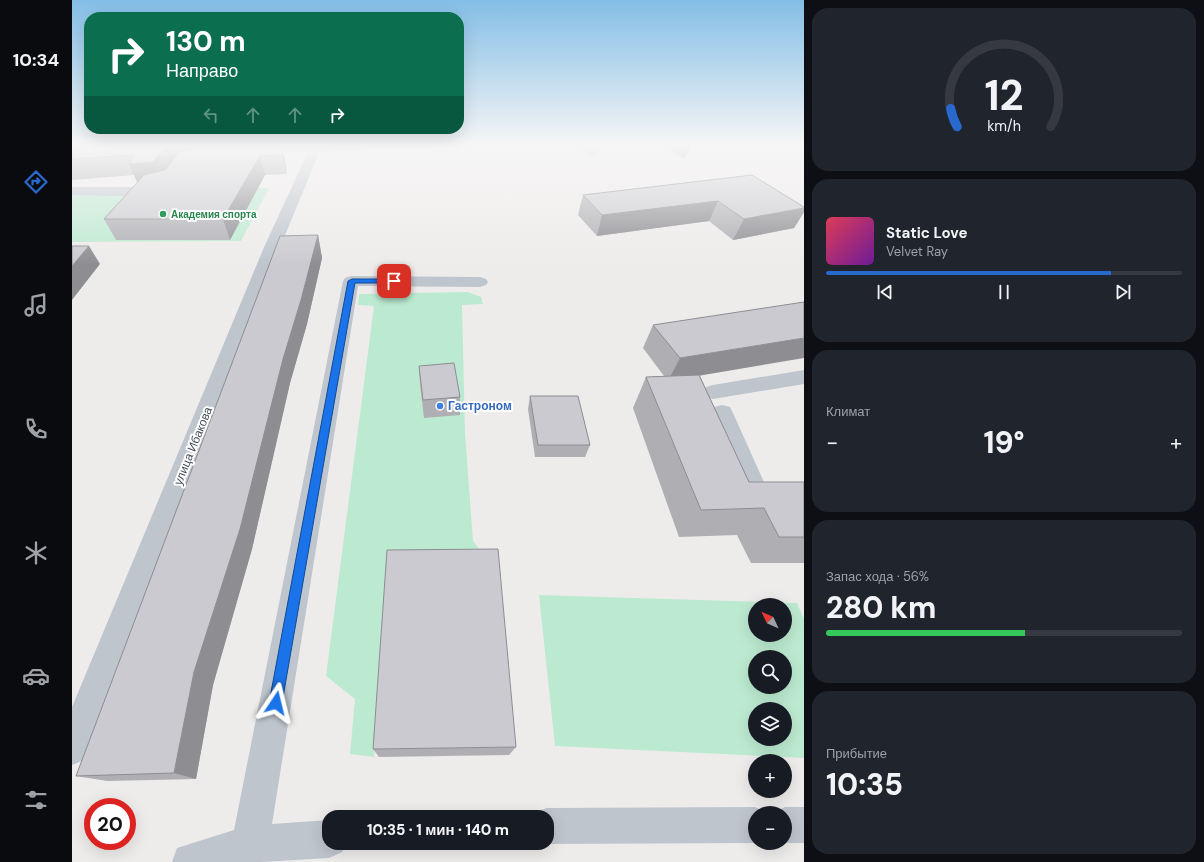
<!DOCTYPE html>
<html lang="ru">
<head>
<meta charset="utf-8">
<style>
  :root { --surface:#171b24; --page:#20242c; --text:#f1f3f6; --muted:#9ea1a6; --line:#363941; --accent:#2769cc }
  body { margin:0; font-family:"DM Sans",sans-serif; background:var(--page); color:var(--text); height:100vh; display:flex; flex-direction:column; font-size:15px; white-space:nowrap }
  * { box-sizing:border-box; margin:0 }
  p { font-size:13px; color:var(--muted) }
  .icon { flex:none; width:22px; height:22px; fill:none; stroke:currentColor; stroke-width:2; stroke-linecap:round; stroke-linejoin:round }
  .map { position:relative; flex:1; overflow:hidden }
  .details { display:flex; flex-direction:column; gap:8px; padding:8px; background:#0d0f14; width:400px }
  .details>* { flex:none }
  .banner { position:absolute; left:12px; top:12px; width:380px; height:122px; border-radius:16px; box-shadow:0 4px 16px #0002; background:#0b6e4f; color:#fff; overflow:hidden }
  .needle { width:26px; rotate:314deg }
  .buttons { position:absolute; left:676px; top:598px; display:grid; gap:8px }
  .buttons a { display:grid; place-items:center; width:44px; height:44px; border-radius:50%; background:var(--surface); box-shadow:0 4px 16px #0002; font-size:20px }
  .speed { position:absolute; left:12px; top:798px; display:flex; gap:8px; font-size:20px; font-weight:700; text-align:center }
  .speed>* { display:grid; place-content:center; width:52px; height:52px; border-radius:50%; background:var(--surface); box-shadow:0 4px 16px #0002; line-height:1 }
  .speed .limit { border:6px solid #d22; background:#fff; color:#111 }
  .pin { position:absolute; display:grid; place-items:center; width:34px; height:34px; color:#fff; margin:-17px; border-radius:8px; box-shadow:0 2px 6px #0006 }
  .me { position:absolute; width:44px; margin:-22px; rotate:10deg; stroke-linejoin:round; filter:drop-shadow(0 0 3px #0008) }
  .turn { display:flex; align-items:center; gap:14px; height:84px; padding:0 16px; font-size:18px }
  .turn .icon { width:52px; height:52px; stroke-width:2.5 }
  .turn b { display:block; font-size:28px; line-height:34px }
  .lanes { display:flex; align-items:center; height:38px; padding:0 16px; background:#0003; justify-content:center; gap:20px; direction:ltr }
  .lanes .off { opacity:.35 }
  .big { font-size:30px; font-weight:800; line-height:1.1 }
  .details .tile { flex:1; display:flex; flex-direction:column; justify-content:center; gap:6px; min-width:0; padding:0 14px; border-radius:16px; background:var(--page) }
  .details .dial { align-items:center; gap:0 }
  .dial svg { height:104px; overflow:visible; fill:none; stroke:var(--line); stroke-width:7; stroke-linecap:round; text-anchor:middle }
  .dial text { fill:var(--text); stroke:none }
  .song { display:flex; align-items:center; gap:12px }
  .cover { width:48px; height:48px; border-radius:6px; background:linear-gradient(135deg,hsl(350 70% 55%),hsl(280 70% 35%)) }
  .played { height:4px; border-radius:2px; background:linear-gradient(90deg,var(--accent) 80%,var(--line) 80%) }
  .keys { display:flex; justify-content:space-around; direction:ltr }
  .heat { display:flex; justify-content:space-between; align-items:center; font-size:22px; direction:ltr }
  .charge { height:6px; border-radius:3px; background:linear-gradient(90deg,#34c759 56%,var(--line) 0) }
  .trip { position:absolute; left:250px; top:810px; width:232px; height:40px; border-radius:16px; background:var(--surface); box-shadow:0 4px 16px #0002; font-weight:800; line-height:40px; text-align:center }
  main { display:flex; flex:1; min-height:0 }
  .dock { display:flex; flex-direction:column; width:72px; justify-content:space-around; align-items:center; background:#090b0e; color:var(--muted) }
  .dock .icon { width:28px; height:28px }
  .dock .on { color:var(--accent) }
  .dock b { font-size:18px; color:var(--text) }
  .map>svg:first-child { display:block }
  .green { fill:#bcead0; fill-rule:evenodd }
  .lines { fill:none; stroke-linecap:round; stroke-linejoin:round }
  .minor { fill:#bec5cd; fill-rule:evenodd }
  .wall { fill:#aeaeb3 }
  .shaded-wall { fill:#8d8d92 }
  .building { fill:#cacad0; stroke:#8d8d92 }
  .route { fill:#1a73e8; stroke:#114b97 }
  .leisure-dot { fill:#2e9e5b; stroke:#fff; stroke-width:1.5 }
  .shop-dot { fill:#3f7fe0; stroke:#fff; stroke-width:1.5 }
  .labels { text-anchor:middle; stroke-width:4; stroke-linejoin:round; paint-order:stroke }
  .far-leisure-label { font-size:10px; font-weight:bold; fill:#27864d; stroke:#fff; text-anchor:start }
  .shop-label { font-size:12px; font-weight:bold; fill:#366cbe; stroke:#fff; text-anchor:start }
  .street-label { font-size:12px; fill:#464e57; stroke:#fff }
</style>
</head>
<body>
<main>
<nav class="dock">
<b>10:34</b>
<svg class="icon on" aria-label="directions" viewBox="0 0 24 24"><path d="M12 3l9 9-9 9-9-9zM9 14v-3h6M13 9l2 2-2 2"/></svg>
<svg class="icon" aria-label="music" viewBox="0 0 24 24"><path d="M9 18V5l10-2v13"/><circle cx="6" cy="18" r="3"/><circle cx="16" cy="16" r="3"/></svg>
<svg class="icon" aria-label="phone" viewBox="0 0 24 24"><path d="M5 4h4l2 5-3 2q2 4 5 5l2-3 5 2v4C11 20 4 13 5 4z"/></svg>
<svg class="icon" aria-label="climate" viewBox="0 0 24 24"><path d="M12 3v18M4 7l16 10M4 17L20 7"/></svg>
<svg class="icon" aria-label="car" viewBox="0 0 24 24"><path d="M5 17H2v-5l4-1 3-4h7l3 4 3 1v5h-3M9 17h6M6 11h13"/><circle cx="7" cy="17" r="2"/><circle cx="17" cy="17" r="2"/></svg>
<svg class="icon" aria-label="filters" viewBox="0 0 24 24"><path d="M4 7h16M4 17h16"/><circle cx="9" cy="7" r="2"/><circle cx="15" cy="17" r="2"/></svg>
</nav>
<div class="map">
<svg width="732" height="862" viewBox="0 0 732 862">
  <rect width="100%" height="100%" fill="#eeeceb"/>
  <g class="green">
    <path d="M0 188H197L169 241 0 242Z"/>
    <path d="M396 292 409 297 411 304 390 305 393 433 401 541 420 565 317 580 302 757 278 754 283 699 254 676 302 306 286 305 287 294Z"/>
    <path d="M467 595 725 603 732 619V758L483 746ZM683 605H713V635H683ZM683 657H713V687H683ZM683 709H713V739H683Z"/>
  </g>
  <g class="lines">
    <g class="minor">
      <path d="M139 145H151L146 157H138L136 155Z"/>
      <path d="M240 145H315L309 148 247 153 209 245 17 748 12 760 0 765V707L193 245 236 152 182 155 176 152 182 149Z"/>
      <path d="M506 145H517L527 154 521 157 517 156Z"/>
      <path d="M86 184 91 185 92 188C84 200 16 195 0 195V187H75Z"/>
      <path d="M279 276 408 277 414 279 416 282 414 285 408 287 286 286 200 824 257 820V843H274L270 852 257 858 190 862H100L105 848 162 830 271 281 273 278Z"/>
      <path d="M732 370V384L641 399 634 397 631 392 634 387 641 385Z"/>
      <path d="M650 405 658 407 661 413 695 489H732V509H687L678 506 639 413 642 407Z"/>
      <path d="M683 807 696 813H683V843L475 844 472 843H475V817H460L462 813 475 808Z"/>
      <path d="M713 807H732V843H712L713 813H700Z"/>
    </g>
  </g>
  <g class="wall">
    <path d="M0 145H132V148H179V145H211V146H210L212 155 215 174 193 175 158 240H44L32 219 66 182 62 175 0 180Z"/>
    <path d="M589 145H620L612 159Z"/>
    <path d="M680 175 732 207V212L722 228 661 240 637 221 525 236 506 215 511 195Z"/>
    <path d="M246 235 250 258 235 324 218 383 180 549 141 685 124 779 35 781 4 776Z"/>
    <path d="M581 325 628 376 677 482H732V563H679L665 535 607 537 561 408 574 377 592 376 571 348Z"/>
    <path d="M347 366 388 397V415L352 418 348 384Z"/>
    <path d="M458 396 518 445 513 457H463L456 409Z"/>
    <path d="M444 747 437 755 307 757 301 749Z"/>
  </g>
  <g class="shaded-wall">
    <path d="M95 145H132L130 156 89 182 66 184 57 164Z"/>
    <path d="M183 145H211V146H210L212 155 215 174 210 155Z"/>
    <path d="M617 145H620L612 159Z"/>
    <path d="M188 156 193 175 158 240 151 219Z"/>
    <path d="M646 201 637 221 525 236 530 215Z"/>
    <path d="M732 208V212L722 228 661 240 672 219Z"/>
    <path d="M246 235 250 258 235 324 218 383 180 549 141 685 124 779 102 773 122 672Z"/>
    <path d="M17 246 28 264 0 300V266Z"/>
    <path d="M732 338V358L596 381 608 358Z"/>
  </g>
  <g class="building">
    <path d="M0 145H95L81 162 57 164 62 155 0 159Z"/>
    <path d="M179 145H209L210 155 188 156 151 219H32L72 175 93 170 107 152 130 147 179 148Z"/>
    <path d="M680 175 732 207V208L672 219 646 201 530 215 511 195Z"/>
    <path d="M246 235 229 300 211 359 168 529 122 672 102 773 4 776 208 236Z"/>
    <path d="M0 246H17L0 266Z"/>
    <path d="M732 302V338L608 358 581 325Z"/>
    <path d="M382 363 388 397 351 400 347 366Z"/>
    <path d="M627 375 677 482H732V537H707L692 508 629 510 574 377Z"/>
    <path d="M458 396H506L518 445H466Z"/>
    <path d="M426 549 444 747 301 749 315 550Z"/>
  </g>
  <linearGradient id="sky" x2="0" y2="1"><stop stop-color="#83bee6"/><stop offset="0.55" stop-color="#f7f6f6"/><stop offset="1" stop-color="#f7f6f6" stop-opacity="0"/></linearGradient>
  <rect width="732" height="265" fill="url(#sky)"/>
  <path class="route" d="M322 279 325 280V283H283L210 703 208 708 204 710 199 708 197 703 276 281 280 279Z"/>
  <circle class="leisure-dot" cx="91" cy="214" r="4"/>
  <circle class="shop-dot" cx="368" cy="406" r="4"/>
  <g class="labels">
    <g class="far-leisure-label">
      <text x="99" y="218">Академия спорта</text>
    </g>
    <g class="shop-label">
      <text x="376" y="410">Гастроном</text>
    </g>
    <g class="street-label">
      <text transform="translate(121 446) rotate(-68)" y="4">улица Ибакова</text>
    </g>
  </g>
</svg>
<div class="buttons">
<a><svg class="needle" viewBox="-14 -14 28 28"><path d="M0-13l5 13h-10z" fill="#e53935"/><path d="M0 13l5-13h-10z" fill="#9ea1a6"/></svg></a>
<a><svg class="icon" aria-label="search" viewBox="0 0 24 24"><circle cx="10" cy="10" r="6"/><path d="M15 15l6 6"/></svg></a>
<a><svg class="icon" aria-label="layers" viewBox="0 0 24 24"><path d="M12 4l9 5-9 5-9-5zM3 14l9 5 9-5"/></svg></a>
<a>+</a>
<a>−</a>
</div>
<div class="speed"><div class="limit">20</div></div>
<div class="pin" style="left:322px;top:281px;background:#d93025"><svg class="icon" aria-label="arrive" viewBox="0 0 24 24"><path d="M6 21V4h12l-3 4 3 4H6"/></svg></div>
<svg class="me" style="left:204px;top:703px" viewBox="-20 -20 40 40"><path d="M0-17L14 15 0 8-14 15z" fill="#1a73e8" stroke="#fff" stroke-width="4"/></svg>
<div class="trip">10:35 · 1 мин · 140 m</div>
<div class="banner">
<div class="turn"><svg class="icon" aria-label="right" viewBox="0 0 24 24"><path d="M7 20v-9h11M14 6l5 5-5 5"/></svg><div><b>130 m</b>Направо</div></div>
<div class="lanes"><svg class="icon off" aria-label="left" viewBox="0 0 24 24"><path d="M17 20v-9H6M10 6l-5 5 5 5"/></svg><svg class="icon off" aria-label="ahead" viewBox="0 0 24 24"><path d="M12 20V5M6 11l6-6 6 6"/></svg><svg class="icon off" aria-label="ahead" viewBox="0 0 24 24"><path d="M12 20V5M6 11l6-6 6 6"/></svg><svg class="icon" aria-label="right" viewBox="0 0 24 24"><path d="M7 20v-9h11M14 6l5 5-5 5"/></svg></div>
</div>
</div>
<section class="details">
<div class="tile dial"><svg viewBox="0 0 100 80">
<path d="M14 69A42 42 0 1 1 86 69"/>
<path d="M14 69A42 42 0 0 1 9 55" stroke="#2769cc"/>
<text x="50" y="56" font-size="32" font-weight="700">12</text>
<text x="50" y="72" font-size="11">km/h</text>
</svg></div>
<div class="tile">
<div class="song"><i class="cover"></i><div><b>Static Love</b><p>Velvet Ray</p></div></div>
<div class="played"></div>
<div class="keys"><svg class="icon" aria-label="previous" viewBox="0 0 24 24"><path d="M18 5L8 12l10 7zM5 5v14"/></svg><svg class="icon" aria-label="pause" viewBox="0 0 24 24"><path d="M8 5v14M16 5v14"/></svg><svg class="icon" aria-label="next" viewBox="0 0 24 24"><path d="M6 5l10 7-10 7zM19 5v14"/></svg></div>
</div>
<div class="tile"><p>Климат</p>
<div class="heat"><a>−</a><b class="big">19°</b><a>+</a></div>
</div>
<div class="tile"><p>Запас хода · 56%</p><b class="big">280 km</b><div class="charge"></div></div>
<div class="tile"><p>Прибытие</p><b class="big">10:35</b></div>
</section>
</main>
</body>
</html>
